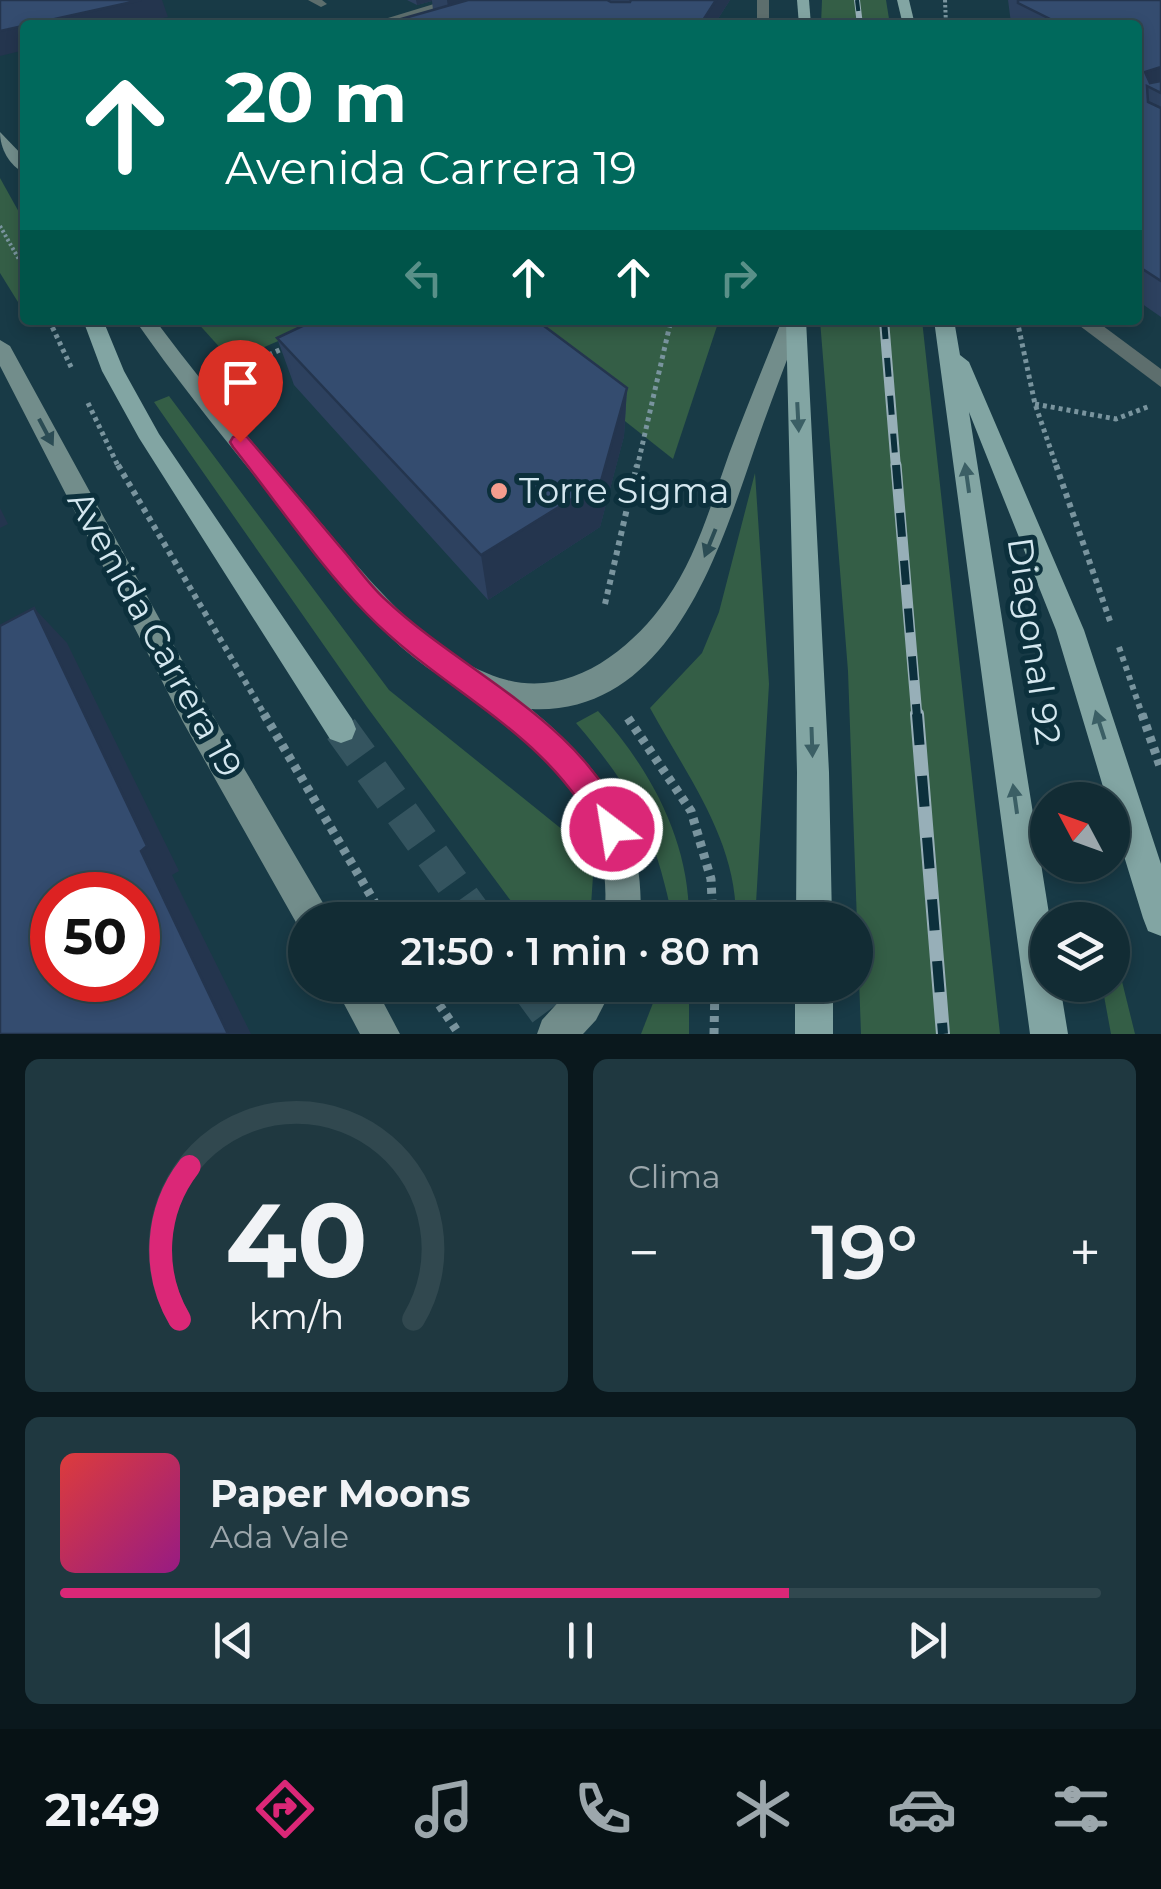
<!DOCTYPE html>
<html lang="es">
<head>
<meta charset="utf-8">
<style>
  :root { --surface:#122c34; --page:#1f3840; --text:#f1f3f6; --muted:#9ca7ac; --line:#31484f; --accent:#db2777 }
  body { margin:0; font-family:Montserrat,sans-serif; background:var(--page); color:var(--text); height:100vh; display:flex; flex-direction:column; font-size:38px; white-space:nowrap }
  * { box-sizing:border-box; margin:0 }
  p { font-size:32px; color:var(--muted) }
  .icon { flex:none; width:55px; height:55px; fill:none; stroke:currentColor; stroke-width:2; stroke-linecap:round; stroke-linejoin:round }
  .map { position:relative; height:1034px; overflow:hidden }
  .drawer { display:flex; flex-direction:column; gap:25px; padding:25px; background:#0a181d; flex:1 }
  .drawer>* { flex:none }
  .banner { position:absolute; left:20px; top:20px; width:1122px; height:305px; border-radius:10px; box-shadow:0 5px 15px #0003,0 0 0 2px var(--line); background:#00695c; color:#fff; overflow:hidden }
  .needle { width:65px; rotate:311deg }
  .tools { position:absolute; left:1030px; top:782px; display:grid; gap:20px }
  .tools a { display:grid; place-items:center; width:100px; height:100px; border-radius:50%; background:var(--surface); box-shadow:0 5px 15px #0003,0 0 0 2px var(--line); font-size:50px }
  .speed { position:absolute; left:30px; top:872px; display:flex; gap:20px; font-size:50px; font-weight:700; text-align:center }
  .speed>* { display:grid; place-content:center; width:130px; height:130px; border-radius:50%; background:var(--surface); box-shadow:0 5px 15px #0003,0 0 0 2px var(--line); line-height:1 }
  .speed .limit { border:15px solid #d22; background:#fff; color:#111 }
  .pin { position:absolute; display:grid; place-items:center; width:85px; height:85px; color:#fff; margin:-102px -42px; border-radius:50% 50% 50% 0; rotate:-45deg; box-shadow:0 0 10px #0007 }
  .pin .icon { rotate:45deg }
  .me { position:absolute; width:110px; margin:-55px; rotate:329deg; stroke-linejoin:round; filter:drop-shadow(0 0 8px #0008) }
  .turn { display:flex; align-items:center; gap:35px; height:210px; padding:0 40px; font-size:45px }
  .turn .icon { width:130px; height:130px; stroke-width:2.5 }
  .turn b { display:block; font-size:70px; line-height:85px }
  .lanes { display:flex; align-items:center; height:95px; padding:0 40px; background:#0003; justify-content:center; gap:50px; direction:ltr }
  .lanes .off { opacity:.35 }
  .big { font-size:75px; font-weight:600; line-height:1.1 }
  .drawer .tile { flex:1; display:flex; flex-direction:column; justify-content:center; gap:15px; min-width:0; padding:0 35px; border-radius:15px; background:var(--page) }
  .drawer .dial { align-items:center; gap:0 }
  .dial svg { height:260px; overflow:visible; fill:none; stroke:var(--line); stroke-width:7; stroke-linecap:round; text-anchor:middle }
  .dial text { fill:var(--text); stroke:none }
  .song { display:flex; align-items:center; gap:30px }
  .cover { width:120px; height:120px; border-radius:15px; background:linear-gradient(135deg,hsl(0 70% 55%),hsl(310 70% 35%)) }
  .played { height:10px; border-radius:5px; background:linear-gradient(90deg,var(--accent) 70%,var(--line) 70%) }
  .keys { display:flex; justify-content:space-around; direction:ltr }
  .heat { display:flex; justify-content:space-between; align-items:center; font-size:55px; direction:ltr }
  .drawer .tiles { flex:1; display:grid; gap:25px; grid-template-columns:1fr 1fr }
  .tile:last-child { grid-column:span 2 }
  .trip { position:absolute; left:288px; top:902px; width:585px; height:100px; border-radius:50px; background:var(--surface); box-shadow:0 5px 15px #0003,0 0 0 2px var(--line); font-weight:600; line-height:100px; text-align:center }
  .tabs { display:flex; height:160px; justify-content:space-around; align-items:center; background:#071215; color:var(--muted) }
  .tabs .icon { width:70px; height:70px }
  .tabs .current { color:var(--accent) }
  .tabs b { font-size:45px; color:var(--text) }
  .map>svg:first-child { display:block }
  .green { fill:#345e46 }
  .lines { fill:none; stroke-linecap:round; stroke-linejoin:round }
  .primary-tunnel { stroke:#34545f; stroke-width:34; stroke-dasharray:34 18; stroke-linecap:butt }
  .path-far3 { stroke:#79949e; stroke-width:4; stroke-dasharray:2.5 2.5; stroke-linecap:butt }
  .path-far2 { stroke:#79949e; stroke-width:5; stroke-dasharray:4 4; stroke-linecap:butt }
  .path-far1 { stroke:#79949e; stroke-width:6; stroke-dasharray:5 5; stroke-linecap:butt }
  .path { stroke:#79949e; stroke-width:9; stroke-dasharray:6 6; stroke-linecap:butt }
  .lane { fill:#5d6e6d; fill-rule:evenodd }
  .street { fill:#5d6e6d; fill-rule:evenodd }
  .secondary { fill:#728d8b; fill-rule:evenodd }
  .primary { fill:#82a5a3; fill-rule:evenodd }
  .rail-far3-casing { stroke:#97afb8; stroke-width:6 }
  .rail-far2-casing { stroke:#97afb8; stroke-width:10 }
  .rail-far1-casing { stroke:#97afb8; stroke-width:11 }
  .rail-casing { stroke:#97afb8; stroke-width:14 }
  .rail-far3 { stroke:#0c303c; stroke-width:4; stroke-dasharray:11; stroke-linecap:butt }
  .rail-far2 { stroke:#0c303c; stroke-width:6; stroke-dasharray:19; stroke-linecap:butt }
  .rail-far1 { stroke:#0c303c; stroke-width:8; stroke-dasharray:24; stroke-linecap:butt }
  .rail { stroke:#0c303c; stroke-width:10; stroke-dasharray:31; stroke-linecap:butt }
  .wall { fill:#2d415f }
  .shaded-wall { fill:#24354e }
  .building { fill:#344c6f; stroke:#24354e; stroke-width:2.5; fill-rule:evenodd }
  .oneway { fill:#3b5f65 }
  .oneway2 { fill:#2b4c54 }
  .route { fill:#db2777; stroke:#8e194d; stroke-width:2.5 }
  .poi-dot { fill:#f59d8e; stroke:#0c303c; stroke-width:4 }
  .labels { text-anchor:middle; stroke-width:10; stroke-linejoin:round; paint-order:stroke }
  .poi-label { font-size:35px; fill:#d4e7ef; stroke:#0c303c; text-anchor:start }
  .street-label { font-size:35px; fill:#d4e7ef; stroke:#0c303c }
</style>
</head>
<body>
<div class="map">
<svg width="1161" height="1034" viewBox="0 0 1161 1034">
  <rect width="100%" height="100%" fill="#183a46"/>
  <g class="green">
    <path d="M822 0H886L890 25H821Z"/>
    <path d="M0 178 25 223V300L18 302 0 273Z"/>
    <path d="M195 320H327L232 361Z"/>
    <path d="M497 320H719L673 459Z"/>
    <path d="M820 320H922L1000 1034H861L848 671Z"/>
    <path d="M169 396 389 690 579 843 593 876 590 920H525L367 707 154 402Z"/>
    <path d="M755 473 769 684 755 920H736C737 840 687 776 650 708L702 653 719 612Z"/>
    <path d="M598 711C650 768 690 841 689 920H673C654 830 635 792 576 723Z"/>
    <path d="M1113 945 1135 1034H1111L1102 985H1112Z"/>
    <path d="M660 985H689V1034H641Z"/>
  </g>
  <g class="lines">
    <g class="primary-tunnel">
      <path d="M341 729 479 920"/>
      <path d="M526 985 562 1034"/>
    </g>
    <g class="path-far3">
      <path d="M945 0 946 25"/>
      <path d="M0 226 25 270"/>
    </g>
    <g class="path-far2">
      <path d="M49 320 72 369"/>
      <path d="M1017 320 1035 404 1057 468"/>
      <path d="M225 375 286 347"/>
      <path d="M88 403 119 468"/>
      <path d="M1035 404 1116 419 1150 406"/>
      <path d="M637 468 671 320"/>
    </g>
    <g class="path-far1">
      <path d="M118 465 266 717"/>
      <path d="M1056 465 1110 621"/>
      <path d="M605 604 637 465"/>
      <path d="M1119 647 1143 717"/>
    </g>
    <g class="path">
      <path d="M264 714 385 920"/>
      <path d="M1142 714 1161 769"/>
      <path d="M628 718 691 811 711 879 713 920"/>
      <path d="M426 985 459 1034"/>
      <path d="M714 1034 715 985"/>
    </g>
    <path class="lane" d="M447 0H466L384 25H365Z"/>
    <g class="street">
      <path d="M308 0H322L327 4 321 7Z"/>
      <rect x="757" y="0" width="12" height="25"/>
      <path d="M1072 320H1095L1161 369V387Z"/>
    </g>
    <g class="secondary">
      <path d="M0 132 25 158V173C9 166 0 148 0 132Z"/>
      <path d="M135 320H155C199 379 246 435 294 491 349 554 423 658 507 680 571 697 631 650 666 600 697 556 711 504 729 454 746 409 764 365 782 320H802C786 363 769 406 754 450 719 553 668 716 531 709 600 766 647 827 640 920H604C616 813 552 761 474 699L470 692C389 656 334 574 280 507 230 446 180 385 135 320Z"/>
      <path d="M0 340 10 346 205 702 333 920H305L302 933 183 722 0 366Z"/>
      <path d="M334 985H374L400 1034H360Z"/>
      <path d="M574 985H614L596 1020 583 1034H537L542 1020Z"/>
    </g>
    <g class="primary">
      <path d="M797 0H809L811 25H799Z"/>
      <path d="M897 0H909L915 25H903Z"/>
      <path d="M83 320H103L124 371 159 434 352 719 356 729 352 739 341 743 330 739 139 438 102 371Z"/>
      <path d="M786 320H806L829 772 832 920H796L797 772Z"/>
      <path d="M934 320H954L960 355 969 362 1084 630 1161 864V936L1148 931 1143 918 1112 817V800H1107L1056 630 969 412 1050 920 1048 985H1060L1068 1034H1030Z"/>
      <rect x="795" y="985" width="38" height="49"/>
    </g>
    <g class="rail-far3-casing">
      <path id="rail-far3" d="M857 0 860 25"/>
    </g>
    <g class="rail-far2-casing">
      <path id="rail-far2" d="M884 320 896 468"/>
    </g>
    <g class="rail-far1-casing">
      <path id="rail-far1" d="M896 465 917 717"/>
    </g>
    <g class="rail-casing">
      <path id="rail" d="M917 714 943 1034"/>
    </g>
    <use href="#rail-far3" class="rail-far3"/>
    <use href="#rail-far2" class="rail-far2"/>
    <use href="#rail-far1" class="rail-far1"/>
    <use href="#rail" class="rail"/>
  </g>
  <g class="wall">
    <path d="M407 0H730L714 25 433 10 432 1 417 5Z"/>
    <path d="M1008 0H1161V317L1138 301V25H1014L1011 23Z"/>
    <path d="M309 320H536L627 388 624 436 600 527 488 600 294 385 277 338 310 323Z"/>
  </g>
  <g class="shaded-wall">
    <path d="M141 0H162L168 17 133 25H28Z"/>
    <path d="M416 0H432V1L417 5Z"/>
    <path d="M447 0H521L450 22Z"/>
    <path d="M716 0H730L714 25H700Z"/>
    <path d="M25 26V50L0 56V31Z"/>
    <path d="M1161 67V84L1147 86 1145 72Z"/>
    <path d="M627 388 624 436 600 527 488 600 481 555Z"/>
    <path d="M0 508 8 524 0 528Z"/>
    <path d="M34 608 67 643 179 871 172 875 251 1034H228L141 851Z"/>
  </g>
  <g class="building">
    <path d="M0 0H141L0 31Z"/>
    <path d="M468 0H607L611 2H630L631 0H716L700 25H380Z"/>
    <path d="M1018 0H1161V67L1145 72 1150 83 1161 81V93L1147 86 1148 102 1161 108V281L1138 266V25H1033L1054 21 1018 3Z"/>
    <path d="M315 320H536L627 388 601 481 481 555 277 338Z"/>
    <path d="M34 608 147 846 141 851 228 1034H0V626ZM52 895H138V980H52Z"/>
  </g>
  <defs><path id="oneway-solid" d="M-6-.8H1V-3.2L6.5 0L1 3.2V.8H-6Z" transform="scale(2.5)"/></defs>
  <g class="oneway">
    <use href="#oneway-solid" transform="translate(798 417) rotate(87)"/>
    <use href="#oneway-solid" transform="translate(967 478) rotate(-98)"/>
    <use href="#oneway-solid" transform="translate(1100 725) rotate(-108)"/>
    <use href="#oneway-solid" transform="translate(812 742) rotate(88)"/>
    <use href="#oneway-solid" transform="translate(1015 799) rotate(-98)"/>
  </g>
  <g class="oneway2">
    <use href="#oneway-solid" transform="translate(46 432) rotate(62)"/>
    <use href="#oneway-solid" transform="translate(710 543) rotate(112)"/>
  </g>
  <path class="route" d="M240 435 247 437C279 474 310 511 341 548 356 565 369 585 386 600 467 676 582 720 627 829L622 839 612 844 601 839C551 733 445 694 367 614 319 565 276 501 233 447L230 442 233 437Z"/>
  <circle class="poi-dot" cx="499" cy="491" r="10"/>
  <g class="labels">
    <g class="poi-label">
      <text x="519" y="503">Torre Sigma</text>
    </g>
    <g class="street-label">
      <text transform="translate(155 634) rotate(61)" y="12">Avenida Carrera 19</text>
      <text transform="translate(1034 641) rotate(82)" y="12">Diagonal 92</text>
    </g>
  </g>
</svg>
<div class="tools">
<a><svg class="needle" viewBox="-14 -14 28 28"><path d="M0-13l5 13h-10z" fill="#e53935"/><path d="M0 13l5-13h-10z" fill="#9ca7ac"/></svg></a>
<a><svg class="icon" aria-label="layers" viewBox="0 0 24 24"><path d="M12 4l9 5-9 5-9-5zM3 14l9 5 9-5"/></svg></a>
</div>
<div class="speed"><div class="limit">50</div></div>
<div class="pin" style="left:240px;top:442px;background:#d93025"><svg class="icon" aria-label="arrive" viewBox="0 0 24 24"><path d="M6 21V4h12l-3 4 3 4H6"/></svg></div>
<svg class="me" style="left:612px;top:829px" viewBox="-20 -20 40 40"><circle r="17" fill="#db2777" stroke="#fff" stroke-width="3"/><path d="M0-11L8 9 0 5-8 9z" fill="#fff"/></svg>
<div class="trip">21:50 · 1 min · 80 m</div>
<div class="banner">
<div class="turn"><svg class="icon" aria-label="ahead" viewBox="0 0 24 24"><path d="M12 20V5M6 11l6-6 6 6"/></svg><div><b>20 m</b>Avenida Carrera 19</div></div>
<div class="lanes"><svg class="icon off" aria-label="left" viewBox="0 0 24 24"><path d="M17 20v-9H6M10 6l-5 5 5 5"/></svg><svg class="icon" aria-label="ahead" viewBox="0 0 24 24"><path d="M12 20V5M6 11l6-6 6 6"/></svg><svg class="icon" aria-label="ahead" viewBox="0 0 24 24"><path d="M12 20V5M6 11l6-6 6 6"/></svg><svg class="icon off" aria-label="right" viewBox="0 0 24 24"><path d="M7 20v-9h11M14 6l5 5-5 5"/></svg></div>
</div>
</div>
<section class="drawer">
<div class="tiles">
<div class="tile dial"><svg viewBox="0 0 100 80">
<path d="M14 69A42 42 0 1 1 86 69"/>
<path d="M14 69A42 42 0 0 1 17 22" stroke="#db2777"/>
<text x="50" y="56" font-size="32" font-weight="700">40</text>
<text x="50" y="72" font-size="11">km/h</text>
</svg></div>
<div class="tile"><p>Clima</p>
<div class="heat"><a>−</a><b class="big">19°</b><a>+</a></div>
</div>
<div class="tile">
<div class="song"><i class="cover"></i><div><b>Paper Moons</b><p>Ada Vale</p></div></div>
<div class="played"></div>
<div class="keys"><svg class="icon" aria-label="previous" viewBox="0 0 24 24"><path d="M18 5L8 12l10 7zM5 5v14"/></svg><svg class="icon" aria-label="pause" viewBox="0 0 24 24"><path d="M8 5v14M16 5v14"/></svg><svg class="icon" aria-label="next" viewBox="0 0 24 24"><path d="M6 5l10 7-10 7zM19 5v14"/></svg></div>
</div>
</div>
</section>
<nav class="tabs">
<b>21:49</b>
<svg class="icon current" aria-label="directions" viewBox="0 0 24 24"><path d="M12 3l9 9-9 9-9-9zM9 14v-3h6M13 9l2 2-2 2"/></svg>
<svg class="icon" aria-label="music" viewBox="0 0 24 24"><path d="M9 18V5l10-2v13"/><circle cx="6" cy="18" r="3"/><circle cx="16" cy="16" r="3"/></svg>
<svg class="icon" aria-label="phone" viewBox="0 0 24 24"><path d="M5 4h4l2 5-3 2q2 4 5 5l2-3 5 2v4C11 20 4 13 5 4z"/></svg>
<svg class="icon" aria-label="climate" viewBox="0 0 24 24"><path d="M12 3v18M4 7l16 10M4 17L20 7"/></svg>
<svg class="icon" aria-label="car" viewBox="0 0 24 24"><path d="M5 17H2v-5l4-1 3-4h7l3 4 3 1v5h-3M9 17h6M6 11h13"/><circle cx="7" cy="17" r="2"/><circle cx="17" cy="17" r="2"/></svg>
<svg class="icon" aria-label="filters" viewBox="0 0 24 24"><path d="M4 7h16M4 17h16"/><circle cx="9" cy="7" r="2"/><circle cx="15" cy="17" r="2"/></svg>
</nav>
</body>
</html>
